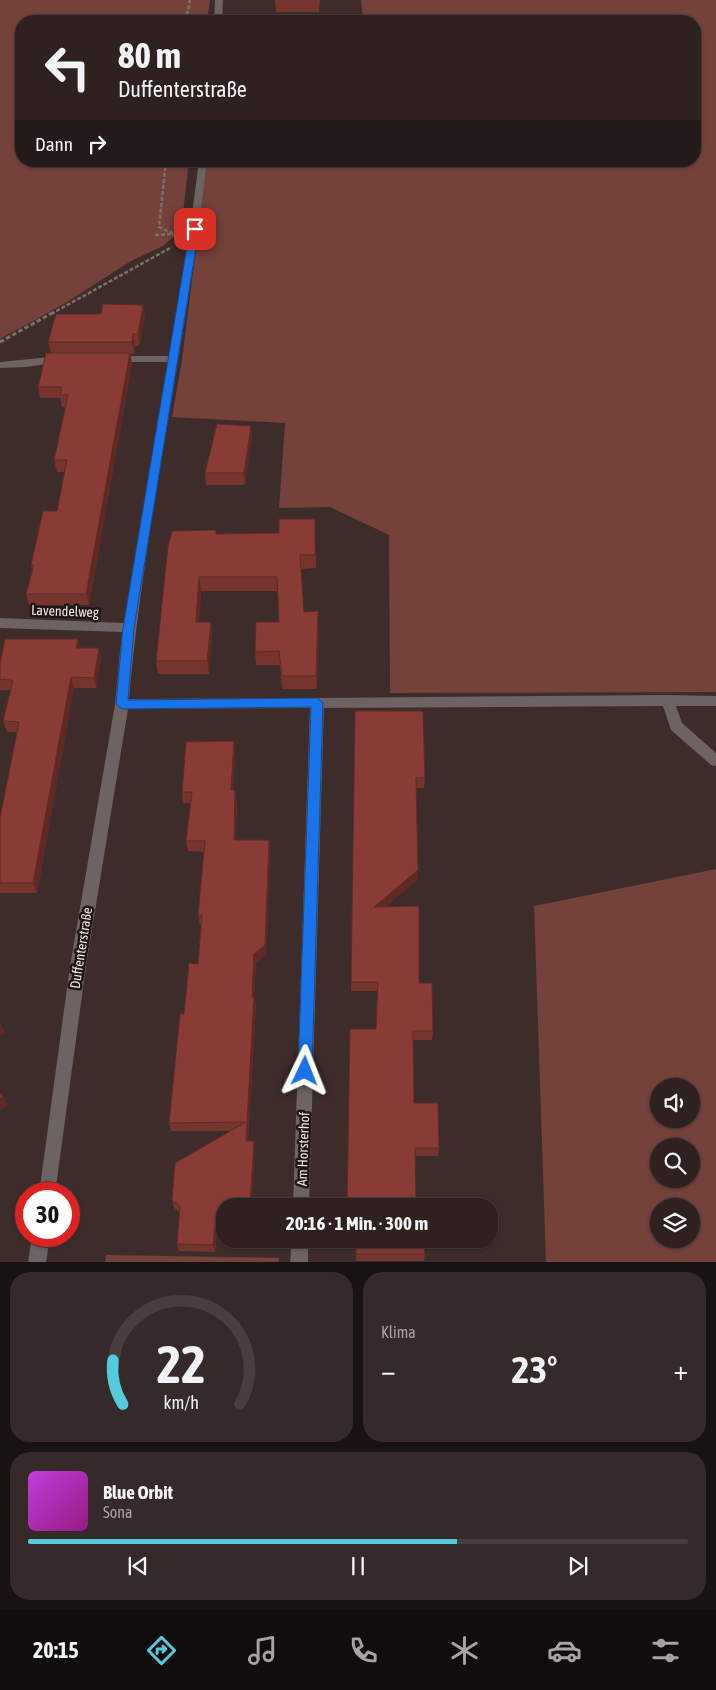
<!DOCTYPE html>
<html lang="de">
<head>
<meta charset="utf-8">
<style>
  :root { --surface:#2e2120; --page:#362929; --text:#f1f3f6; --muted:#a7a3a5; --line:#493e3e; --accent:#53cbdb }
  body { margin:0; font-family:"Asap Condensed",sans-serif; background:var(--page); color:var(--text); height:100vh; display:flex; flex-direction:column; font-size:19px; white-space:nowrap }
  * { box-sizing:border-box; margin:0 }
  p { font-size:16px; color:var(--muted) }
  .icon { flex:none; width:28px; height:28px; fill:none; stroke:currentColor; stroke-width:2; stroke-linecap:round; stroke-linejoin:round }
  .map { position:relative; height:1262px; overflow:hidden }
  .sheet { display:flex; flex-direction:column; gap:10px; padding:10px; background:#191212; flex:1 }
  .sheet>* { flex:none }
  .banner { position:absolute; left:15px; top:15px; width:686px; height:152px; border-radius:20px; box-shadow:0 1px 4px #0004,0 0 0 1px var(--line); background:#2e2120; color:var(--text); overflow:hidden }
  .controls { position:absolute; left:650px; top:1078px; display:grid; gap:10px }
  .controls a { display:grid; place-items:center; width:50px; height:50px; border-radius:50%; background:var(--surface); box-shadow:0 1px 4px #0004,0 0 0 1px var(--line); font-size:25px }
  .speed { position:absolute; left:15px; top:1182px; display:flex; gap:10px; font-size:25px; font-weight:700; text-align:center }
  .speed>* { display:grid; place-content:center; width:65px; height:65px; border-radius:50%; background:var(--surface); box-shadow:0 1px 4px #0004,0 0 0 1px var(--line); line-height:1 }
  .speed .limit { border:8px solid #d22; background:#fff; color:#111 }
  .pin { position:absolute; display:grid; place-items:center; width:42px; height:42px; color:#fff; margin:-21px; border-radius:10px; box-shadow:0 2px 8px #0006 }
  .me { position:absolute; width:55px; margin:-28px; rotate:2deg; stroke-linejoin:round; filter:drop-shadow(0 0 4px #0008) }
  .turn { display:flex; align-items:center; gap:18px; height:105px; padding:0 20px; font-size:22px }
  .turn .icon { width:65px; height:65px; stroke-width:2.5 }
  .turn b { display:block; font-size:35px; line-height:42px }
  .then { display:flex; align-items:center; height:48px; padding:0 20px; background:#0003; gap:10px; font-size:19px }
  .big { font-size:38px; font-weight:700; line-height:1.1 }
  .sheet .widget { flex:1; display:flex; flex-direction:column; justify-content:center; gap:8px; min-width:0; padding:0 18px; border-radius:20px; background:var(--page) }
  .sheet .dial { align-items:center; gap:0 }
  .dial svg { height:130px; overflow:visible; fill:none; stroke:var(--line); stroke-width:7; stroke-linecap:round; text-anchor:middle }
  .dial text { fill:var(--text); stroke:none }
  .song { display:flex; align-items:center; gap:15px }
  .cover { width:60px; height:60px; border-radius:8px; background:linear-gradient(135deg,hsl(290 70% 55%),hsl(310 70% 35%)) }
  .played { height:5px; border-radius:2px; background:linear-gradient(90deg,var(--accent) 65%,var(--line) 65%) }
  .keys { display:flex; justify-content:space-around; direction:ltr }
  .heat { display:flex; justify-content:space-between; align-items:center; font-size:28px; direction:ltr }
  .sheet .tiles { flex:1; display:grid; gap:10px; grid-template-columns:1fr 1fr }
  .widget:last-child { grid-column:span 2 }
  .trip { position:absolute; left:216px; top:1198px; width:282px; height:50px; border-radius:20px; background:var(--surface); box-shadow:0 1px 4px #0004,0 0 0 1px var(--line); font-weight:700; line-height:50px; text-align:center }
  .tabs { display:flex; height:80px; justify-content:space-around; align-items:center; background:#120d0d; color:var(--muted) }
  .tabs .icon { width:35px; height:35px }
  .tabs .active { color:var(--accent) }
  .tabs b { font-size:22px; color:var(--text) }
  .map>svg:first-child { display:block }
  .green { fill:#74413b; fill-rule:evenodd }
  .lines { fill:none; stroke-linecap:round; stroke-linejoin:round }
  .path-far1 { stroke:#7d6e6c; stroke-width:2.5; stroke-dasharray:4 2; stroke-linecap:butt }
  .path { stroke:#7d6e6c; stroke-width:3; stroke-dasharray:4.5 2.5; stroke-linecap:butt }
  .lane { fill:#6c6362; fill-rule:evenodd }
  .street { fill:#6c6362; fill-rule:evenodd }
  .wall { fill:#75342e }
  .shaded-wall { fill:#5f2a25 }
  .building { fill:#883c35; stroke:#5f2a25 }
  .route { fill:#1a73e8; stroke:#114b97 }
  .labels { text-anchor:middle; stroke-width:5; stroke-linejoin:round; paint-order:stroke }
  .street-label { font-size:14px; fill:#f1e5e3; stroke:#1f1716 }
</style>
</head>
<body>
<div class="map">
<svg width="716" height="1263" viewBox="0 0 716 1263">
  <rect width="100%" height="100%" fill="#3d2c2a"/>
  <g class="green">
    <path d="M0 0H210L207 21H21V161H189L181 230 163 246 131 261 64 304 0 339Z"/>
    <path d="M361 0H716V692L390 693 389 535 330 507 279 508 285 423 172 417 182 360 207 161H695V21H225V18L363 20Z"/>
    <path d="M716 869V1262H546L534 906ZM691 1086V1119H659V1086ZM691 1146V1179H659V1146ZM691 1206V1239H659V1206Z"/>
    <path d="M106 1255 279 1258 278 1263 105 1262Z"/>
  </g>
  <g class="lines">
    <g class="path-far1">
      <path d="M186 21 190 0"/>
      <path d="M166 161 159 227 174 234 173 236"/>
      <path d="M155 235 172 234"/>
      <path d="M51 314 172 247"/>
    </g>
    <path class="path" d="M0 342 54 312"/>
    <path class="lane" d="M667 695 716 696V706H676L682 723 716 753V766L711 765 671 730 663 706 317 708 312 707 310 703 312 699 317 698Z"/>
    <g class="street">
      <path d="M215 0H223L222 21H214Z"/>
      <path d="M199 161H207C187 341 145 518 129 699L317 698 322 699 324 703 309 1206H293L310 708 128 709 86 966 55 1194H39L70 966 115 704 122 632 0 628V618L124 623 168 362H114L109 359 114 356H169L190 229Z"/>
      <path d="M61 356 66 359 65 361 26 367 0 368V362Z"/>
      <path d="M32 1236H50L46 1263H28Z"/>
      <path d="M292 1239H308V1263H290Z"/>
    </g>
  </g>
  <g class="wall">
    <path d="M275 0H320L319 12H276Z"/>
    <path d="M143 305 145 316 139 346H135L134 354H130L132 364 89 605H29L26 594 32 571 31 565 57 511 65 472H57L54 460 66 407H62L60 398H40L38 387 51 353 48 342 101 314Z"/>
    <path d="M251 426 252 438 245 485H206L205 473Z"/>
    <path d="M315 519 316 568 301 569 304 612 319 625 317 689H282L280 665H256L255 652 279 622 278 591H201L199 622H211L212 635 209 674H158L156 661 216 534 279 533Z"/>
    <path d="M78 639 80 648 101 659 96 688H74L37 893H0V818L17 732H7L3 721 11 690H0V663Z"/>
    <path d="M355 711 425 778 424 788H416L418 870 417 880 386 906 419 983 433 1031 432 1040H413L414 1103 439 1148 438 1156H415L376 1029 377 991H351Z"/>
    <path d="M234 741 235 752 233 790H235L237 801 235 840H269L270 851 266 955 256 963 254 997 256 1006 248 1141H254L255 1149 225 1206V1233H217L215 1252 179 1251 177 1244 179 1212 174 1208 172 1200 231 1131H171L169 1123 184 1014 198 964 201 925H200L198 915 204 852 188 851 186 841 191 803H183L182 792Z"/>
    <path d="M356 1239 425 1254 424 1261H356Z"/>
  </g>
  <g class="shaded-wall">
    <path d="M143 305 145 316 139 346 138 334Z"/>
    <path d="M133 334 135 346 134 354 132 342Z"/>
    <path d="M130 353 132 364 89 605 86 594Z"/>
    <path d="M251 426 252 438 245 485 244 473Z"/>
    <path d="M199 577 201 591 198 635 196 622Z"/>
    <path d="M318 611 319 625 317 689 316 676Z"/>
    <path d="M211 622 212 635 209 674 207 661Z"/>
    <path d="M78 639 81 650 76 648Z"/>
    <path d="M99 648 101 659 96 688 94 678Z"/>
    <path d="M71 677 74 688 37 893 33 883Z"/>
    <path d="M234 741 235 752 232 801 231 790Z"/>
    <path d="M235 790 237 801 235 850 234 840Z"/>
    <path d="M269 840 270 851 266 955 256 963 253 1006 252 997 254 954Z"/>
    <path d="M418 870 417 880 374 916V907Z"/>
    <path d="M254 997 256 1006 247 1149 246 1141Z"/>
    <path d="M1 1023 5 1033 0 1036V1024Z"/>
    <path d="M3 1096 8 1105 0 1111V1099Z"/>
    <path d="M254 1141 255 1149 252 1206H250Z"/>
    <path d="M215 1225 217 1233 215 1252 213 1245Z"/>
  </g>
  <g class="building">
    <path d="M103 304 143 305 138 334H133L132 342H48L56 314H101Z"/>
    <path d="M46 353H130L86 594H26L34 565H31L43 511H57L67 460H54L68 395H60L62 387H38Z"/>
    <path d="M217 424 251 426 244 473H205Z"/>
    <path d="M279 519H315V555H300L304 612 318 611 316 676H282L279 651 255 652 256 622H279L277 577H199L196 622H211L207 661H156L168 546 172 531 216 530V534L279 533Z"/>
    <path d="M5 639H78L76 648H99L94 678 71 677 33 883H0V818L19 722 3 721 13 681 10 680 0 679V663Z"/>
    <path d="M355 711H423L425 778H416L418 870 374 907 419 906V983H432L433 1031H413L414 1103H438L439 1148H415L416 1206H347L350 1029H376L378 982H351Z"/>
    <path d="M234 741 231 790H235L234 840H269L265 945 254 954 252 997H254L246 1141H254L250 1206H225V1225H215L213 1245 177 1244 180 1206 172 1200 175 1163 246 1122 169 1123 180 1014H184L189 963 198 964 202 915H198L205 841H186L192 792H182L186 742Z"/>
    <path d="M0 1092 3 1096 0 1099Z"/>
    <path d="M356 1239H424L425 1254H356Z"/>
  </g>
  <path class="route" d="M195 227 199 229 134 628 128 700 317 698 323 703 312 1071 310 1076 305 1078 300 1076 298 1071 311 707 122 709 116 704 123 628 190 229Z"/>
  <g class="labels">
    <g class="street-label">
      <text transform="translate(65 611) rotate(2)" y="5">Lavendelweg</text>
      <text transform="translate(81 948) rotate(-81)" y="5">Duffenterstraße</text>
      <text transform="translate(303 1149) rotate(-88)" y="5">Am Horsterhof</text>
    </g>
  </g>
</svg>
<div class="controls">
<a><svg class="icon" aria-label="sound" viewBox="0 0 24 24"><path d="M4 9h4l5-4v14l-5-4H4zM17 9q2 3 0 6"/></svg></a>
<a><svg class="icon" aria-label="search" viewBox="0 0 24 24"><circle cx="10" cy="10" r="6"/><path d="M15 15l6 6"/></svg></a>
<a><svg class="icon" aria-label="layers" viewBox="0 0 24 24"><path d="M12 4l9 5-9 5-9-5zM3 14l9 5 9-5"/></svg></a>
</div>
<div class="speed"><div class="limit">30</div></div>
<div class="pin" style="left:195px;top:229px;background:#d93025"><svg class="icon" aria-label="arrive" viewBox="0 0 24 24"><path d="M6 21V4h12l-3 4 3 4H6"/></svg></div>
<svg class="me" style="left:305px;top:1071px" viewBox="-20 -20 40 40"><path d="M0-17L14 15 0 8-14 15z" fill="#1a73e8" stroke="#fff" stroke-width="4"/></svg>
<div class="trip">20:16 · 1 Min. · 300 m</div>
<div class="banner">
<div class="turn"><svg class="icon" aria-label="left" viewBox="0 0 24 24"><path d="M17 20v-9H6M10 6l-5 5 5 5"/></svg><div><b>80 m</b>Duffenterstraße</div></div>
<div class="then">Dann<svg class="icon" aria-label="right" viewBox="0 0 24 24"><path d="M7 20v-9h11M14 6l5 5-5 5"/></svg></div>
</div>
</div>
<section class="sheet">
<div class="tiles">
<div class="widget dial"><svg viewBox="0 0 100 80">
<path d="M14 69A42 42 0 1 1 86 69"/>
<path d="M14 69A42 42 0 0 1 8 42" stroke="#53cbdb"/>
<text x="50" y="56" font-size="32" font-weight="700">22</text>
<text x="50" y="72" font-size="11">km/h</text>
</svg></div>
<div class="widget"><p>Klima</p>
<div class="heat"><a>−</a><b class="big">23°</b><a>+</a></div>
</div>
<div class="widget">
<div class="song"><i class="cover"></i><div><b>Blue Orbit</b><p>Sona</p></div></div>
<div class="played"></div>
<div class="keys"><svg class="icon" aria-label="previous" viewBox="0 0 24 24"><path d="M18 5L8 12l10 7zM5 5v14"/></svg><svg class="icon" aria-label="pause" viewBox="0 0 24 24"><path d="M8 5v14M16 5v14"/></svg><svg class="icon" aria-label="next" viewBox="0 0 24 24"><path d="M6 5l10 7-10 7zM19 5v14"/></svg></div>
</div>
</div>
</section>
<nav class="tabs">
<b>20:15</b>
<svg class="icon active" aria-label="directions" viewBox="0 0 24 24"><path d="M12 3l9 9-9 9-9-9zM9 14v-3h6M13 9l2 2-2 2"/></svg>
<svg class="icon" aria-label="music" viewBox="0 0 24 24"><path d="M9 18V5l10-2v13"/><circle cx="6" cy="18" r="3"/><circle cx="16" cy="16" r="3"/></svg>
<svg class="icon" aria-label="phone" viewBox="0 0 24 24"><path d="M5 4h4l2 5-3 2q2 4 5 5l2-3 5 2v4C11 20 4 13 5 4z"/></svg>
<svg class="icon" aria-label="climate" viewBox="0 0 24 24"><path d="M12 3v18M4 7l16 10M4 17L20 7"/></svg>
<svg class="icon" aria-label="car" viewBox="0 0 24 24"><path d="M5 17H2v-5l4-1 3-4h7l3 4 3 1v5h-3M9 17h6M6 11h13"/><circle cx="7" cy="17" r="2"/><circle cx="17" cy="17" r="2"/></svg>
<svg class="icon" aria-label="filters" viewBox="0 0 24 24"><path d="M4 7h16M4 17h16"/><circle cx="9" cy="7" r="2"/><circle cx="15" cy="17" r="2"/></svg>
</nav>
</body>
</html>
